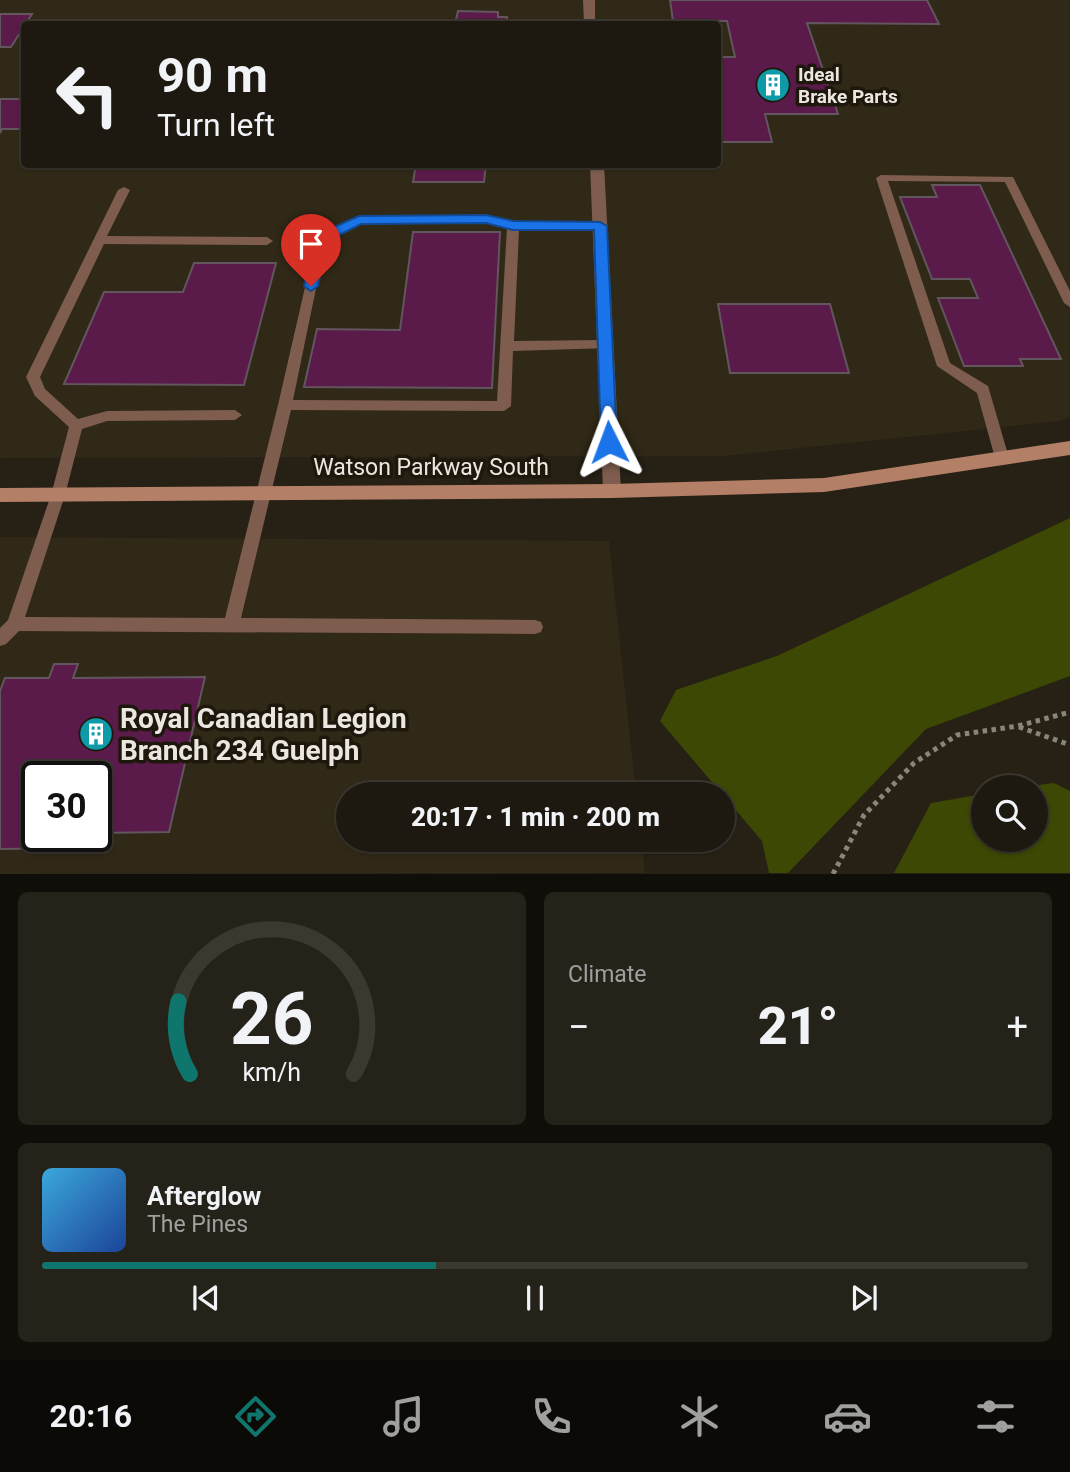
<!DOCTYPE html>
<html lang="en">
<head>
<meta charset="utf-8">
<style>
  :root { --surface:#1d1910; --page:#252219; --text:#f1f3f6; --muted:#a0a09f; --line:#3b3830; --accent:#0f766e }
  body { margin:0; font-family:Roboto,sans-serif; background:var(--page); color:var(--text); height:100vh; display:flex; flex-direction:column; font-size:26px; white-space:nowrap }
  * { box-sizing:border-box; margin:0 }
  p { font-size:23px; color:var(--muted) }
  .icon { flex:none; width:38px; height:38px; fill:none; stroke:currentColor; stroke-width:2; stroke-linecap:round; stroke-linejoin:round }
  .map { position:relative; height:874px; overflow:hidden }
  .side { display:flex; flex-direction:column; gap:18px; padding:18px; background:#100e09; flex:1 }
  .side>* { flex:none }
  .hud { position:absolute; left:21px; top:21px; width:700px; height:147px; border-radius:7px; box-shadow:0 2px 5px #0004,0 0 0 2px var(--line); background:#1d1910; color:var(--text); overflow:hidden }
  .fabs { position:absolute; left:971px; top:775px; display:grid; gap:14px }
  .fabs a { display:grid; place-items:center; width:77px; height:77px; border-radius:50%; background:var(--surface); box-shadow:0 2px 5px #0004,0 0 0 2px var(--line); font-size:35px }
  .speed { position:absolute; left:21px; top:761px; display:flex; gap:14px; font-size:35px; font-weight:700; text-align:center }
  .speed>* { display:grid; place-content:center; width:91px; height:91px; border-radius:50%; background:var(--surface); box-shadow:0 2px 5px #0004,0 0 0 2px var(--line); line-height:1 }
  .speed .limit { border:4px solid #111; border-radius:10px; background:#fff; color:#111 }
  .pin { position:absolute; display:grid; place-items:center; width:60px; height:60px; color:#fff; margin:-72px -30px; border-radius:50% 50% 50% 0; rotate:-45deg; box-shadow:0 0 7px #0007 }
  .pin .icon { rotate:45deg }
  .me { position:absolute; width:77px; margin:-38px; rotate:357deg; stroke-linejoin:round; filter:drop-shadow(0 0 5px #0008) }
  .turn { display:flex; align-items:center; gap:24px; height:147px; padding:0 21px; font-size:32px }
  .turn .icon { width:91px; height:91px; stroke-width:2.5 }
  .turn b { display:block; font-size:49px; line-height:60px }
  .big { font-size:52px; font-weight:800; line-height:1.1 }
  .side .widget { flex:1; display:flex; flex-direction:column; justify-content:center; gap:10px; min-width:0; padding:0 24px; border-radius:10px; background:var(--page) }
  .side .dial { align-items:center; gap:0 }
  .dial svg { height:182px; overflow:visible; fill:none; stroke:var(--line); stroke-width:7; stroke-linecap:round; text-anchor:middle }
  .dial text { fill:var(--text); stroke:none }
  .song { display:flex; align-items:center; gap:21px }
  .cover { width:84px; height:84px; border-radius:10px; background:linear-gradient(135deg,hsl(200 70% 55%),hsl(220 70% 35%)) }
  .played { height:7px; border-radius:4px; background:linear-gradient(90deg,var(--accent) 40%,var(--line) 40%) }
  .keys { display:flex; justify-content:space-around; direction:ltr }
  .heat { display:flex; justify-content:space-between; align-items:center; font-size:38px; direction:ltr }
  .side .tiles { flex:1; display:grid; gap:18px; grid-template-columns:1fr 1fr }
  .widget:last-child { grid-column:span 2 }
  .trip { position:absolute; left:336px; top:782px; width:399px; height:70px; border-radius:35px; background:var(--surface); box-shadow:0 2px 5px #0004,0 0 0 2px var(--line); font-weight:800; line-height:70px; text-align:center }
  .menu { display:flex; height:112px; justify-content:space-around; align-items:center; background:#0c0a06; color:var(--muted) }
  .menu .icon { width:49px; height:49px }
  .menu .active { color:var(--accent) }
  .menu b { font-size:32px; color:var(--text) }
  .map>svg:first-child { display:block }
  .built { fill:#312917; fill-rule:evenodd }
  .green { fill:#3c4804 }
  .building { fill:#5a1b4b; stroke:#62555e; stroke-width:2 }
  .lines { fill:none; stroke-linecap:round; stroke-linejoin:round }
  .path { stroke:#8a857b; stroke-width:5; stroke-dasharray:4.5 4.5; stroke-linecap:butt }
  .service { fill:#7e5d4e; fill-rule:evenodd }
  .minor { fill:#7e5d4e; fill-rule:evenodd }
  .secondary { fill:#b37f66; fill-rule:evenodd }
  .route { fill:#1a73e8; stroke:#114b97; stroke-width:2 }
  .labels { text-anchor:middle; stroke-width:7; stroke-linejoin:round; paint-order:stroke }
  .far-poi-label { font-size:19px; font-weight:bold; fill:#ebe7e0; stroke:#1d170c; text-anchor:start }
  .street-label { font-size:23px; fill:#ebe7e0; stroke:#1d170c }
  .near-poi-label { font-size:28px; font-weight:bold; fill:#ebe7e0; stroke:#1d170c; text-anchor:start }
</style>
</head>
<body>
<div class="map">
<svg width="1070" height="874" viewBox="0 0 1070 874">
  <rect width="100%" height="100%" fill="#272115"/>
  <g class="built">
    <path d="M0 0H1070V417L1060 421 724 456 0 458ZM24 24H718V164H24Z"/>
    <path d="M0 537 609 541 636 794H348V840H641L645 873 0 874ZM37 777H96V836H37Z"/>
  </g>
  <g class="green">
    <path d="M1070 518V676L926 729 788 873H769L762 841 660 721 676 690 777 656Z"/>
    <path d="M1054 783 1070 791V873H894L931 803 983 794 984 840H1036V788L1024 787Z"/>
  </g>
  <g class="building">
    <path d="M670 0H927L939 24 807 23 838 114H765L772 142H718V57H735L727 21H673Z"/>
    <path d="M458 11 498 12V17H507L506 24H455Z"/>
    <path d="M0 14H32L11 47H0Z"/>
    <path d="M0 99H24V129H2L0 133Z"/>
    <path d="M416 164H486L484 182H413Z"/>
    <path d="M932 185H980L1061 359H1020L1023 366H964L938 298H978L970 279H932L900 197H937Z"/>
    <path d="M413 232H500L492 388 304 387 317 329 400 330Z"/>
    <path d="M194 263H276L244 385 64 384 104 292H183Z"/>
    <path d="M718 304H830L849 373H730Z"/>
    <path d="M54 664H78L73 678 205 677 169 832 96 833V777H37V836H93L89 848 0 849V691L5 678H49Z"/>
  </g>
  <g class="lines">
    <g class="path">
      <path d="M1019 727 1070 745"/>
      <path d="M833 874 864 815 914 763 957 735 1018 726 1070 712"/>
    </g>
    <g class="service">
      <path d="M881 175 1013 177 1070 291V307L1064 303 1005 182 888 181 950 363 988 386 1009 458 1007 462H997L995 458 977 393 937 366 876 178Z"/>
      <path d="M124 187 130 190 107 236 267 237 273 241 267 245 104 244 40 377 45 389 78 419 107 411 235 410 242 415 235 420 107 421 82 429 65 495 25 617 225 618 278 405 317 235 359 216 486 215 513 222 604 223V229L600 230H519L514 341 604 340 609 342 610 345 609 348 513 351 511 406 504 411 291 410 241 618 535 620 541 622 543 627 541 632 535 634 19 631 6 644 0 646V628L8 620 51 495 69 427 35 396 26 377 118 190ZM486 223 507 228 497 401 293 400 326 240 361 224Z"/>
    </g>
    <g class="minor">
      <path d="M583 0H595V24H584Z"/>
      <path d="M590 164H604L621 491 618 496 612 498 606 496 603 491Z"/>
    </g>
    <path class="secondary" d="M1070 441V455L824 492 612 498 0 502V488L612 484 824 478Z"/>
  </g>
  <path class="route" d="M486 215 513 221 600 222 607 226 617 442 615 446 609 448 601 442 594 230H513L486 223 361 224 327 241 318 286 311 291 304 286 316 235 359 216Z"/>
  <defs>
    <g id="building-disc" transform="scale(1.75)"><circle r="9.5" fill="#0f9aa8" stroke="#1d170c"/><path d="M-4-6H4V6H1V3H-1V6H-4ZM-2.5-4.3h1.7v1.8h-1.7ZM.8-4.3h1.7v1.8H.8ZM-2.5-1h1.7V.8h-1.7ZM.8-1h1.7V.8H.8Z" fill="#fff"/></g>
  </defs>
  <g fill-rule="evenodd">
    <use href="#building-disc" x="773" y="85"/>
    <use href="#building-disc" x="96" y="734"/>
  </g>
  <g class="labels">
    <g class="far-poi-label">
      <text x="798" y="81">Ideal<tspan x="798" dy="22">Brake Parts</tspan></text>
    </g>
    <g class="street-label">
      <text x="431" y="475">Watson Parkway South</text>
    </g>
    <g class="near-poi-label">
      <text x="120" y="728">Royal Canadian Legion<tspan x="120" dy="32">Branch 234 Guelph</tspan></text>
    </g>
  </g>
</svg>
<div class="fabs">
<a><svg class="icon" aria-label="search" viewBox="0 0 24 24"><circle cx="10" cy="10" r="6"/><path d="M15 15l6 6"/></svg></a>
</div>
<div class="speed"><div class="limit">30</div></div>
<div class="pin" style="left:311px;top:286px;background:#d93025"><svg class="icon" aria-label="arrive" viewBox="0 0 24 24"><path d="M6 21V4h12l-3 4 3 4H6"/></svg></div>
<svg class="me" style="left:609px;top:442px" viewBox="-20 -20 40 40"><path d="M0-17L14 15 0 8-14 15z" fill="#1a73e8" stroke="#fff" stroke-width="4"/></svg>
<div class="trip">20:17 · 1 min · 200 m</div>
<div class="hud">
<div class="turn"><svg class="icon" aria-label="left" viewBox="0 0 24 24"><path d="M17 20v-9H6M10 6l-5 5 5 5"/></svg><div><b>90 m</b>Turn left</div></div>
</div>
</div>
<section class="side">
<div class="tiles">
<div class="widget dial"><svg viewBox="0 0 100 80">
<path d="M14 69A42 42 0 1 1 86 69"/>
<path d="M14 69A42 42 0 0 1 9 37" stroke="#0f766e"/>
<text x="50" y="56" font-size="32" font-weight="700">26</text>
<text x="50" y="72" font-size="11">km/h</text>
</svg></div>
<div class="widget"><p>Climate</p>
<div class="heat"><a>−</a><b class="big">21°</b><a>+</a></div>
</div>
<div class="widget">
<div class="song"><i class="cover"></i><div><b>Afterglow</b><p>The Pines</p></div></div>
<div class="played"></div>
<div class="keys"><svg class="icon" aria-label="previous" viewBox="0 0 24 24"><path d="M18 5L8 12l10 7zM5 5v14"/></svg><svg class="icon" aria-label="pause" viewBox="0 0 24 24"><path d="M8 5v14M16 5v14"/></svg><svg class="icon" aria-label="next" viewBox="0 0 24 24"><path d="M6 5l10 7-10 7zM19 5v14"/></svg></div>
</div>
</div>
</section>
<nav class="menu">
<b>20:16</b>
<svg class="icon active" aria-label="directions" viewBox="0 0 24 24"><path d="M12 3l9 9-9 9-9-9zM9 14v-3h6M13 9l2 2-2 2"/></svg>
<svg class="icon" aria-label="music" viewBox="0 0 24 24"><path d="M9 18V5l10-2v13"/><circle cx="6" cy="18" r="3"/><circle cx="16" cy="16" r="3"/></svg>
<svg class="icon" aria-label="phone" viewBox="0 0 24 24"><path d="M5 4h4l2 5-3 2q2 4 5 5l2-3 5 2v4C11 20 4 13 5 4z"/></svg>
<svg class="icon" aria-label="climate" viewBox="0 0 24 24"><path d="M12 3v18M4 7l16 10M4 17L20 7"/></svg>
<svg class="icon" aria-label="car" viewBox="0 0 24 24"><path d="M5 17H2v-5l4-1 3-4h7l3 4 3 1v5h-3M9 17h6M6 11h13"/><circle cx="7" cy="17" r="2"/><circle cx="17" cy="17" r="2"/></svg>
<svg class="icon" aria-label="filters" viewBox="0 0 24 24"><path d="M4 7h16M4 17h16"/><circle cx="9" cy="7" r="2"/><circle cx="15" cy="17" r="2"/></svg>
</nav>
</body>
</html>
